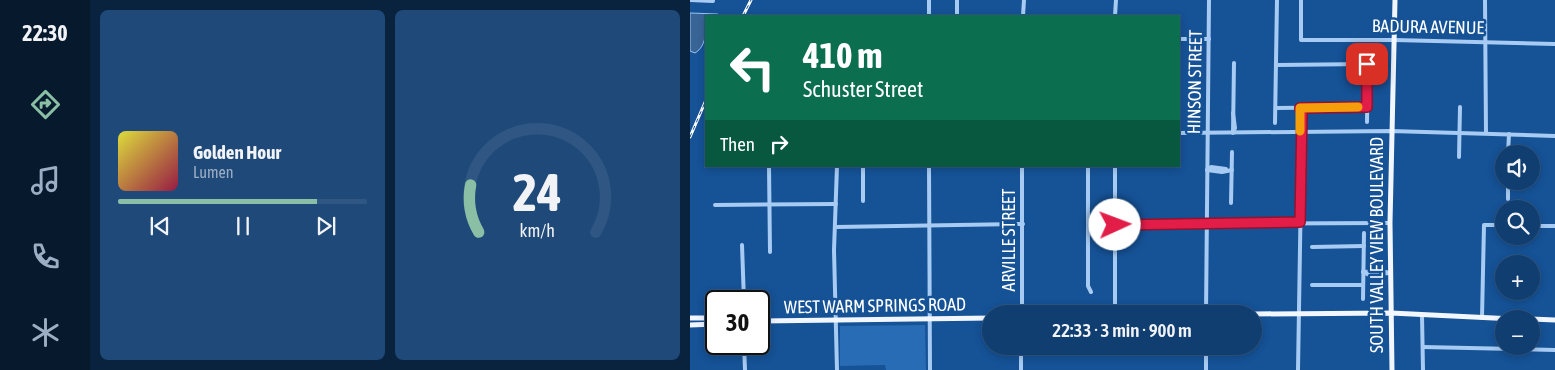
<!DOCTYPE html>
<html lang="en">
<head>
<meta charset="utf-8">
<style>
  :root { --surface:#103e70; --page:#1e4978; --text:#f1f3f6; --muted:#9caec3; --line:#305783; --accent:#8abfa5 }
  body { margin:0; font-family:"Asap Condensed",sans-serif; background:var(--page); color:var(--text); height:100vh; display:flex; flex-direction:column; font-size:19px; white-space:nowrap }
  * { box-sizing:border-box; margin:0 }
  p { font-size:16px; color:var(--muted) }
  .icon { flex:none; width:28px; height:28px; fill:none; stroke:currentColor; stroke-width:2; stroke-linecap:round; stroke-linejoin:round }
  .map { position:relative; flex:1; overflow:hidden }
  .panel { display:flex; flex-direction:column; gap:10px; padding:10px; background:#09223e; width:600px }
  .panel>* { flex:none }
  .guide { position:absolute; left:15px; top:15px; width:475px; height:152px; border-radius:0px; box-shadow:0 2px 8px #0003,0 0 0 1px var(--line); background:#0b6e4f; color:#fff; overflow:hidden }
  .fabs { position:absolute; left:805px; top:145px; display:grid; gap:10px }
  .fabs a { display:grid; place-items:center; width:45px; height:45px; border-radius:50%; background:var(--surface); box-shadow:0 2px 8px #0003,0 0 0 1px var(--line); font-size:25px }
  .speed { position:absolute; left:15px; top:290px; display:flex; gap:10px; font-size:25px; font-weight:700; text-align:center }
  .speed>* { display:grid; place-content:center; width:65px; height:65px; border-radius:50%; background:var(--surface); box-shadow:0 2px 8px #0003,0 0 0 1px var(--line); line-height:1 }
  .speed .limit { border:2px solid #111; border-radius:8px; background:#fff; color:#111 }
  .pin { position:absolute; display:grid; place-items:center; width:42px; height:42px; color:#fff; margin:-21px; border-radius:10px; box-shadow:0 2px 8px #0006 }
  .me { position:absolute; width:55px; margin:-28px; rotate:88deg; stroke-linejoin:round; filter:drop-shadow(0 0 4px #0008) }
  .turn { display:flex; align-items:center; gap:18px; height:105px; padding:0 15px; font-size:22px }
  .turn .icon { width:65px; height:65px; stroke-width:2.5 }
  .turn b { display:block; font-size:35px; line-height:42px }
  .then { display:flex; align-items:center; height:48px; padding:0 15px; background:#0003; gap:10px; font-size:19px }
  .panel .widget { flex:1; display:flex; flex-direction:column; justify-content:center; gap:8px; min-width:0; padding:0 18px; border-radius:8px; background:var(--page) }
  .panel .dial { align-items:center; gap:0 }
  .dial svg { height:130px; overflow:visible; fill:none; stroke:var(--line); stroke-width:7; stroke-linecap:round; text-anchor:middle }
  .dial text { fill:var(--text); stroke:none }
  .song { display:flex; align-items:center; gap:15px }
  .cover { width:60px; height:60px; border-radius:8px; background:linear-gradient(135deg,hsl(60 70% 55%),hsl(340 70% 35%)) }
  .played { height:5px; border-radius:2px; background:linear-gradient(90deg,var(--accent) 80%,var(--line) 80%) }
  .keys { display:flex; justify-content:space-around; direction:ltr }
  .panel .tiles { flex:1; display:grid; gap:10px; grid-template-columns:repeat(2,1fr) }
  .trip { position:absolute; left:292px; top:305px; width:280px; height:50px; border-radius:25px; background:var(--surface); box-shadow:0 2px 8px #0003,0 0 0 1px var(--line); font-weight:600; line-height:50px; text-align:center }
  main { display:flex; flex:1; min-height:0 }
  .tabs { display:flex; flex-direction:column; width:90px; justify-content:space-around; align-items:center; background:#06192d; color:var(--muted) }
  .tabs .icon { width:35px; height:35px }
  .tabs .on { color:var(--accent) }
  .tabs b { font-size:22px; color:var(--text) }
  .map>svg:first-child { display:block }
  .green { fill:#286cb5 }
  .water { fill:#386496; stroke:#99c6f4 }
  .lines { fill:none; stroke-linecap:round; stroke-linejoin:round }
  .minor { stroke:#a7cbf2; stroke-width:4 }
  .major { stroke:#f2f7ff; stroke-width:5 }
  .rail-casing { stroke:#fff; stroke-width:3 }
  .rail { stroke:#155296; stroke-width:1; stroke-dasharray:4; stroke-linecap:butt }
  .route-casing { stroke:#92132f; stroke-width:12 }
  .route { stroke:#e11d48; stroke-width:9 }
  .slow { stroke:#f59e0b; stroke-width:9 }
  .labels { text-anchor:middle; stroke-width:5; stroke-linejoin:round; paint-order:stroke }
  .street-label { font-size:18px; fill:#fff; stroke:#155296 }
</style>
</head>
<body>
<main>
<nav class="tabs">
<b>22:30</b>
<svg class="icon on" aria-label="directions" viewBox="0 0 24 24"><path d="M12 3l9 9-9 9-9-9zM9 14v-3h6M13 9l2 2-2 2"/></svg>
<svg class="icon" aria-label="music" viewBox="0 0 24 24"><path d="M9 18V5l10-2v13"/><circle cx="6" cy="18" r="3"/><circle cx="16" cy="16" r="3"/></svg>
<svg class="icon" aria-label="phone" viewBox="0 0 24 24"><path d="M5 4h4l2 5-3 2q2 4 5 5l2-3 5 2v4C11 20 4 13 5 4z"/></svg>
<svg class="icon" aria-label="climate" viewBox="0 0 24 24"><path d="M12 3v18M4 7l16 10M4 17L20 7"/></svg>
</nav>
<section class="panel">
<div class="tiles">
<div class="widget">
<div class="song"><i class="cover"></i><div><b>Golden Hour</b><p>Lumen</p></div></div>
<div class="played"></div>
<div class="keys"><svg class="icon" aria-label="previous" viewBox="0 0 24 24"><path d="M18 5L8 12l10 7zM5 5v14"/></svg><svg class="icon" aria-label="pause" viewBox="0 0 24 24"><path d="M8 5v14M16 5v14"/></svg><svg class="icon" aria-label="next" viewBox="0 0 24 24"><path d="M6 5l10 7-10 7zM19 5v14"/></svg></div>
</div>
<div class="widget dial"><svg viewBox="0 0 100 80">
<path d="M14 69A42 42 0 1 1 86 69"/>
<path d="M14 69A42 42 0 0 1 9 40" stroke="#8abfa5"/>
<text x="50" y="56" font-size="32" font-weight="700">24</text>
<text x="50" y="72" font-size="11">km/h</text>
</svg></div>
</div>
</section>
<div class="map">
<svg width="865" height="370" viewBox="0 0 865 370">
  <rect width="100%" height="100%" fill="#155296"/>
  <path class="green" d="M235 325 236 370H196L195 365 150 366V326Z"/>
  <path class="water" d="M0 13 28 14 27 16H16C16 29 17 46 5 53L0 51Z"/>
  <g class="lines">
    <g class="minor">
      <path d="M0 0 23 1"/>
      <path d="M611 0V40H704L865 44"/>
      <path d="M795 0 796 133"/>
      <path d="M239 16V0"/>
      <path d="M267 16V0"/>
      <path d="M333 16 334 0"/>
      <path d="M425 16 426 0"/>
      <path d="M489 39H519"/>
      <path d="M586 65 677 64"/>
      <path d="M586 108 677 107"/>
      <path d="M610 108 608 126 610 131"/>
      <path d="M677 122 678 48"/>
      <path d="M585 123 587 0"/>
      <path d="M543 132 545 128 543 113"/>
      <path d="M489 133 701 131 865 136"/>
      <path d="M543 133 544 63"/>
      <path d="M818 154 819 134"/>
      <path d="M769 157 770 107"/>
      <path d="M79 166 80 252"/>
      <path d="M147 166 144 250 147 370"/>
      <path d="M239 166 240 370"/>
      <path d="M398 166V286L401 292"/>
      <path d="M517 170 532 172 542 170"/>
      <path d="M517 170 521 167 536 169"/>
      <path d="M818 199V181"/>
      <path d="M173 201V166"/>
      <path d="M541 203 542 152"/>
      <path d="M25 205 146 204"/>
      <path d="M398 225 417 227 469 224 700 223"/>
      <path d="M398 225 417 223 425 225"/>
      <path d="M841 226H865"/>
      <path d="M146 227 333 224"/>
      <path d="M52 245 54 301"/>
      <path d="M622 247 674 246"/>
      <path d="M673 272 679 275 699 273"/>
      <path d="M673 272 692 271 699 273"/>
      <path d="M622 285H673"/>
      <path d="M673 299 674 233"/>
      <path d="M332 314V166"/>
      <path d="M425 314V166"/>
      <path d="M516 314 519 0"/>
      <path d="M732 315 733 370"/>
      <path d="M792 318 794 225H814"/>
      <path d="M54 344 55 370"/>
      <path d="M516 346V370"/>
      <path d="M733 347 865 350"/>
      <path d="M331 370V346"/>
      <path d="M608 370 612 126 610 108"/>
    </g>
    <g class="major">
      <path d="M564 314 701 313 824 319"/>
      <path d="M0 318H26"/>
      <path d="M841 319 865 320"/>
      <path d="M69 321 301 318"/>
      <path d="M0 325 26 324"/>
      <path d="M702 370 700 223 705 0"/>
    </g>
    <g class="rail-casing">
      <g id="rail">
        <path d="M53 16 61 0"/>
        <path d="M0 137 16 100"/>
      </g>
    </g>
    <use href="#rail" class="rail"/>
  </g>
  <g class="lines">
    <g class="route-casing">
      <path id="route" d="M425 225 610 222 612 114 610 108 677 107V64"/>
    </g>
    <use href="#route" class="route"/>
    <path class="slow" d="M610 131V108L668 107"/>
  </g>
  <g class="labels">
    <g class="street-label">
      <text transform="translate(738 27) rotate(1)" y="6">BADURA AVENUE</text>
      <text transform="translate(505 82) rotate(-89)" y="6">HINSON STREET</text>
      <text transform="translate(319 240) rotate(-90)" y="6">ARVILLE STREET</text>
      <text transform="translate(687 245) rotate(-90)" y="6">SOUTH VALLEY VIEW BOULEVARD</text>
      <text transform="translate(185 306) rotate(-1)" y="6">WEST WARM SPRINGS ROAD</text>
    </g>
  </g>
</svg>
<div class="fabs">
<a><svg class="icon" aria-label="sound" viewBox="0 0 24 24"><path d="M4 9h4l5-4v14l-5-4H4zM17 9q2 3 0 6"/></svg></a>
<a><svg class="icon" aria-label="search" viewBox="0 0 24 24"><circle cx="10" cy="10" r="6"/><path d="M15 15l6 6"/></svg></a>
<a>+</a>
<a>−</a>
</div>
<div class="speed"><div class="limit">30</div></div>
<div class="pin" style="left:677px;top:64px;background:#d93025"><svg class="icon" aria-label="arrive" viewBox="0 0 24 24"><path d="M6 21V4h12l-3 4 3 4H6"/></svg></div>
<svg class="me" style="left:425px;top:225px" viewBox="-20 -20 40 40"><circle r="19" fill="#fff"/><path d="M0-13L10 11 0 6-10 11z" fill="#e11d48"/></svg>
<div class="trip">22:33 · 3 min · 900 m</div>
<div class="guide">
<div class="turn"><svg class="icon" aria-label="left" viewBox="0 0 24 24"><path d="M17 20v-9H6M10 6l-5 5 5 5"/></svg><div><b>410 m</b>Schuster Street</div></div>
<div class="then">Then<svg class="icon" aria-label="right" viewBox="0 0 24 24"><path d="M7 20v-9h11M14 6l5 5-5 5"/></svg></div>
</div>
</div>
</main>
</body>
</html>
